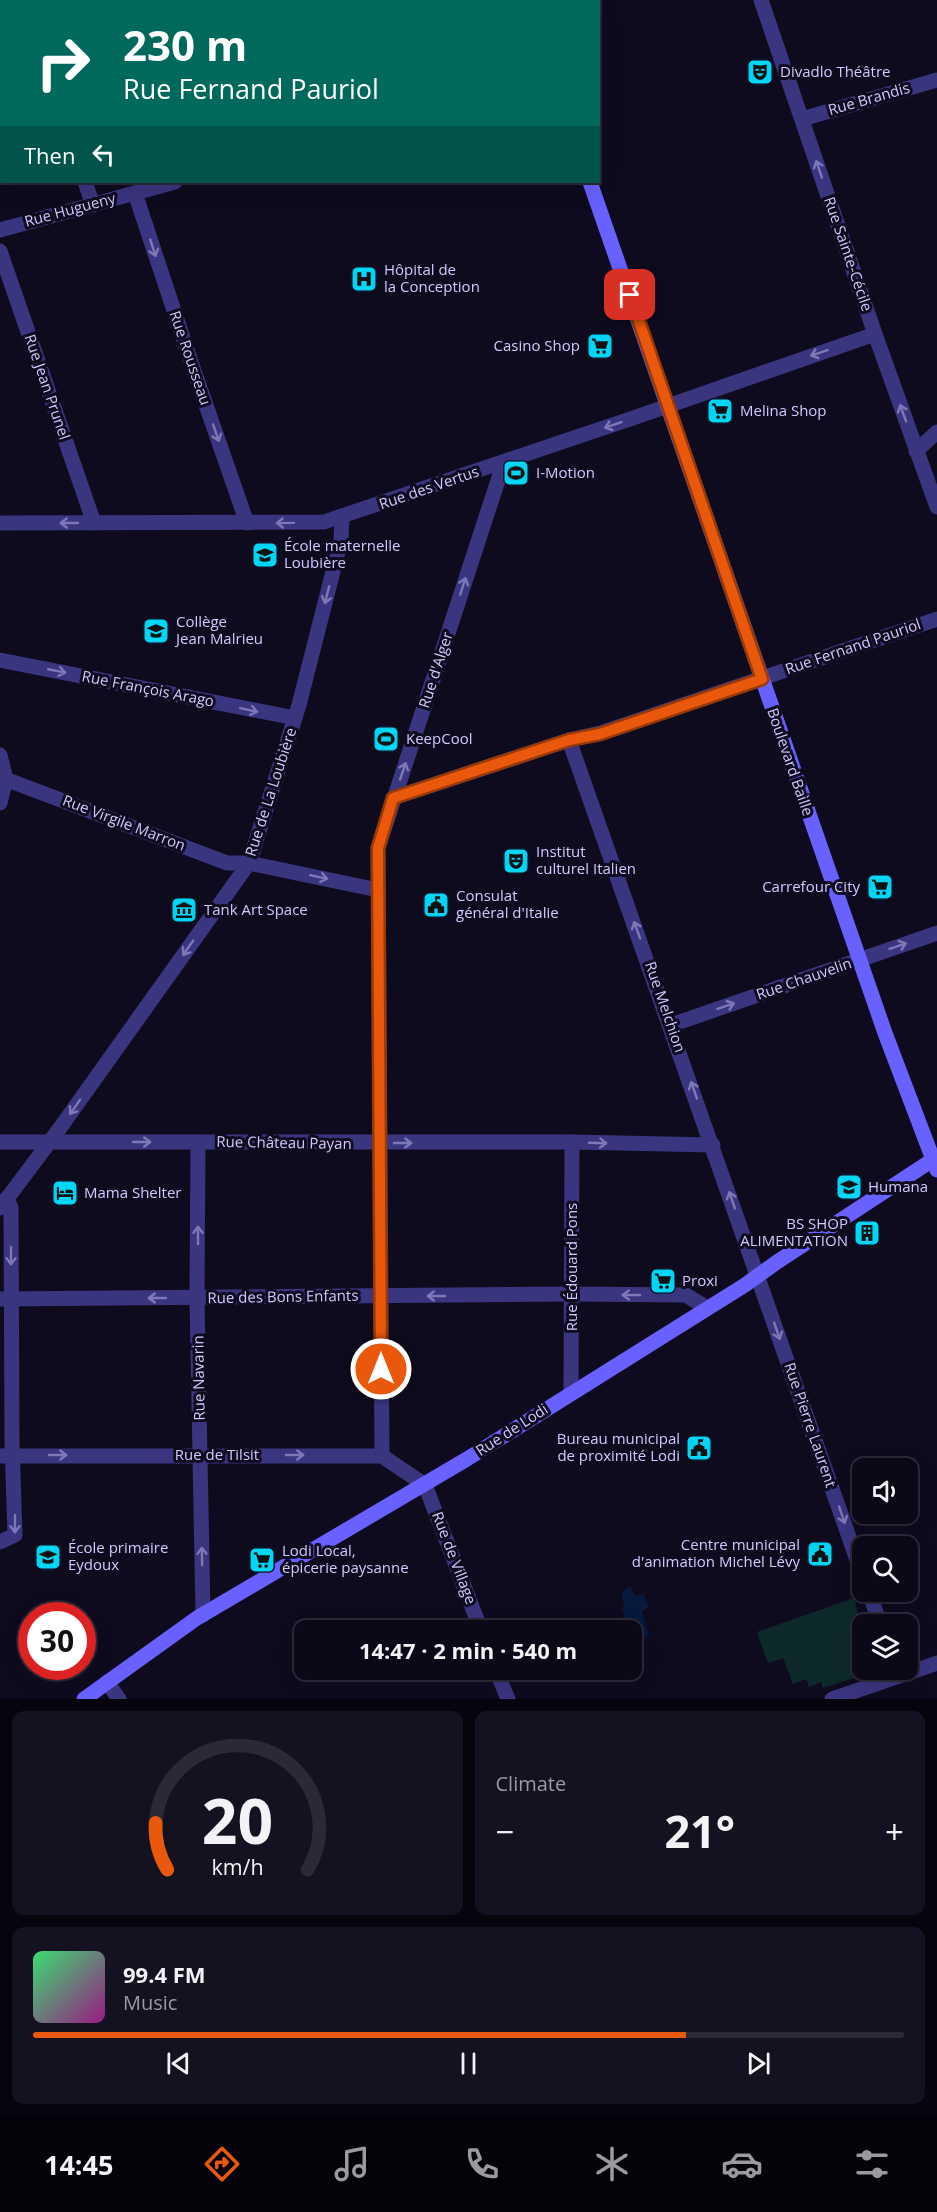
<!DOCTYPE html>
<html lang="en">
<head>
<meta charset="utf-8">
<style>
  :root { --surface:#0b0817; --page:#141120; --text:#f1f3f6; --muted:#9a9aa1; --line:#2b2936; --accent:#ea580c }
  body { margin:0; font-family:"Open Sans",sans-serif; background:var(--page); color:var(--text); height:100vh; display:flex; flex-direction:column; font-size:22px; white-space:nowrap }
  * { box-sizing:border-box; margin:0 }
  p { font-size:20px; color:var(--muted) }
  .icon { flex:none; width:33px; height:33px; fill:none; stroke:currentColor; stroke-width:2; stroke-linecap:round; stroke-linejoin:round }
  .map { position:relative; height:1699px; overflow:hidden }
  .side { display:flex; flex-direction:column; gap:12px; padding:12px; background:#06040d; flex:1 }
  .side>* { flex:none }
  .top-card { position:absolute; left:0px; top:0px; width:600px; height:183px; box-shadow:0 6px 24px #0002,0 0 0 2px var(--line); background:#00695c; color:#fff; overflow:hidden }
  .tools { position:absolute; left:852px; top:1458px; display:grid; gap:12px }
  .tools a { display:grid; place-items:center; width:66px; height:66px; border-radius:12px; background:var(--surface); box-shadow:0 6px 24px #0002,0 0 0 2px var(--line); font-size:30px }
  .speed { position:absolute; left:18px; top:1602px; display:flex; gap:12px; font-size:30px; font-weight:700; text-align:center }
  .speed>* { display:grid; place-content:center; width:78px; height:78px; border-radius:50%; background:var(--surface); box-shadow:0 6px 24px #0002,0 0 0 2px var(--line); line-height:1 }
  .speed .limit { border:9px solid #d22; background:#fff; color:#111 }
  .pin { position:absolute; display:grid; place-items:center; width:51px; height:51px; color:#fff; margin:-26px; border-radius:12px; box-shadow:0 3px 9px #0006 }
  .me { position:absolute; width:66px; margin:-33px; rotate:0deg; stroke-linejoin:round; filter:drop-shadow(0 0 4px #0008) }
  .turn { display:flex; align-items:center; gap:21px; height:126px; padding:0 24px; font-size:27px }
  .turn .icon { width:78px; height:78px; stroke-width:2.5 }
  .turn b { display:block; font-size:42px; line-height:51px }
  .then { display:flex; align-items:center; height:57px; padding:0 24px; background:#0003; gap:12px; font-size:22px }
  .big { font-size:45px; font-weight:700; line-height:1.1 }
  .side .widget { flex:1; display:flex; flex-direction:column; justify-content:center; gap:9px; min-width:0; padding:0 21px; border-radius:12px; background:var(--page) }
  .side .dial { align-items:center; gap:0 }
  .dial svg { height:156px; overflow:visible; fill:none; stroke:var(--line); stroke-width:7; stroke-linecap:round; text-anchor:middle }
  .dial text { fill:var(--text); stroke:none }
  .song { display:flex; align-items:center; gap:18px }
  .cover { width:72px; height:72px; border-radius:9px; background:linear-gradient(135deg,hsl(140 70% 55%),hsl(310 70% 35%)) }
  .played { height:6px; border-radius:3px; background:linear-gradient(90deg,var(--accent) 75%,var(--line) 75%) }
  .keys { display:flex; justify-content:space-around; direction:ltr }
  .heat { display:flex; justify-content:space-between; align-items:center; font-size:33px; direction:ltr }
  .side .tiles { flex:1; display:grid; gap:12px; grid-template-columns:1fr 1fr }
  .widget:last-child { grid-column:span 2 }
  .trip { position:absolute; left:294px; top:1620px; width:348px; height:60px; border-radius:12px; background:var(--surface); box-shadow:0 6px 24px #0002,0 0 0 2px var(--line); font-weight:700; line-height:60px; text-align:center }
  .menu { display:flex; height:96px; justify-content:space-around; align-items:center; background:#040309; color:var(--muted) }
  .menu .icon { width:42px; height:42px }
  .menu .current { color:var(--accent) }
  .menu b { font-size:27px; color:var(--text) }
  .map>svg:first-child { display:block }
  .green { fill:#0e2929 }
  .water { fill:#07193c }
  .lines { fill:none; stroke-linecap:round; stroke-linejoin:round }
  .street { stroke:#3a357f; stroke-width:15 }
  .secondary { stroke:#6860ff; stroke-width:15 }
  .oneway { stroke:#7e78b9 }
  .route-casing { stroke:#983908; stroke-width:15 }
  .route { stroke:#ea580c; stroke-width:10 }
  .labels { text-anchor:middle; stroke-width:6; stroke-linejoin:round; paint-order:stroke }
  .poi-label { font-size:15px; fill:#d1c9ff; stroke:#0f0b1f; text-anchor:start }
  .street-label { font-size:15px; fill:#d1c9ff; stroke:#0f0b1f }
</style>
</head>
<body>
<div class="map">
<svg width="937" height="1699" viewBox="0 0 937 1699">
  <rect width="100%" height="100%" fill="#0f0b1f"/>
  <path class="green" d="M854 1598 859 1617 863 1616 866 1624H862V1670H878L823 1688 821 1682 809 1687 806 1679 793 1684 783 1658 768 1663 757 1632Z"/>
  <path class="water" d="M628 1587H631L635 1596 643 1593 649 1607 642 1611 649 1636 632 1641V1630H620L616 1621 625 1617 622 1609 625 1602 622 1600 623 1591Z"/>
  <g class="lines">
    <g class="street">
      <path d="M761 0 875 334 937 507"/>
      <path d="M802 119 937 80"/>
      <path d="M85 182 93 205"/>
      <path d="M135 193 190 359 247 523"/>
      <path d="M0 230 175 182"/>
      <path d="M0 251 94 523"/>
      <path d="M916 451 937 432"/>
      <path d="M0 523 324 522 636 417 875 334"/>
      <path d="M0 660 295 718"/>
      <path d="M569 740 862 1574"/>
      <path d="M0 755 6 779 0 803"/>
      <path d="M0 777 227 863H249L378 890"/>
      <path d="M393 798 569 740 600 733 937 619"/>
      <path d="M671 1025 937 933"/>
      <path d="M0 1142H572L713 1145"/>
      <path d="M198 1142 197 1298 203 1615"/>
      <path d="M0 1208 60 1128 249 863 299 705 341 540 342 517"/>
      <path d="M0 1299 572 1294 686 1295 707 1308"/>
      <path d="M571 1392 572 1142"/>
      <path d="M0 1456H382L425 1485 481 1630"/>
      <path d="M382 1456 378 848 504 462"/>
      <path d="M0 1542 15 1535 12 1442 11 1208 7 1198"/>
      <path d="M869 1592 880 1624"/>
      <path d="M496 1670 508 1699"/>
      <path d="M107 1682 119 1699"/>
      <path d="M832 1699 937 1663"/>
    </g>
    <g class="secondary">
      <path d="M528 0V2"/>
      <path d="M590 182 885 1033 937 1170"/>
      <path d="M84 1699 197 1618 467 1459 745 1285 777 1262 937 1157"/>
    </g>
  </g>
  <defs><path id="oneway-shaft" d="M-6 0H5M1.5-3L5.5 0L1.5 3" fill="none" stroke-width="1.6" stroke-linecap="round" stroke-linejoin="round" transform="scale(1.5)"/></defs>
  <g class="oneway">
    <use href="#oneway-shaft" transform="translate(819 169) rotate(-109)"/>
    <use href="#oneway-shaft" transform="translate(153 248) rotate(72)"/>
    <use href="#oneway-shaft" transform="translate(819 353) rotate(161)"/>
    <use href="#oneway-shaft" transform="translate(903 413) rotate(-110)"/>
    <use href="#oneway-shaft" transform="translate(613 425) rotate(161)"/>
    <use href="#oneway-shaft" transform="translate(216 433) rotate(71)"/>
    <use href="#oneway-shaft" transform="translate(69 523) rotate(180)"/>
    <use href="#oneway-shaft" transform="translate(285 523) rotate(179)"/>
    <use href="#oneway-shaft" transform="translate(463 586) rotate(-72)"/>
    <use href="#oneway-shaft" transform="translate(327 595) rotate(104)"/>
    <use href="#oneway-shaft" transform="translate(57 671) rotate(11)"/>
    <use href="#oneway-shaft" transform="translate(249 710) rotate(12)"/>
    <use href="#oneway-shaft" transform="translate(403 771) rotate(-71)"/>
    <use href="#oneway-shaft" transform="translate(319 877) rotate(12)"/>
    <use href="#oneway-shaft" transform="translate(637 930) rotate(-110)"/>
    <use href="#oneway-shaft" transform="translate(898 946) rotate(-19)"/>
    <use href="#oneway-shaft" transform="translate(188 948) rotate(125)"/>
    <use href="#oneway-shaft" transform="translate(726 1006) rotate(-19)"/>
    <use href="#oneway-shaft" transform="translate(694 1090) rotate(-109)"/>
    <use href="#oneway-shaft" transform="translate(75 1107) rotate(125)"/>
    <use href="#oneway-shaft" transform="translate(142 1142)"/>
    <use href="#oneway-shaft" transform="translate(403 1143)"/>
    <use href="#oneway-shaft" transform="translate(598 1143) rotate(2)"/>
    <use href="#oneway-shaft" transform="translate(732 1200) rotate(-109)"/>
    <use href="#oneway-shaft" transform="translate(198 1235) rotate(-90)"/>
    <use href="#oneway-shaft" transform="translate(11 1256) rotate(90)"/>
    <use href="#oneway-shaft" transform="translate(631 1295) rotate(-180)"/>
    <use href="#oneway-shaft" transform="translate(436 1296) rotate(180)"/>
    <use href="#oneway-shaft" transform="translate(157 1298) rotate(180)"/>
    <use href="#oneway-shaft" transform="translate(777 1331) rotate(71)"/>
    <use href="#oneway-shaft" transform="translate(58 1455)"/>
    <use href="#oneway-shaft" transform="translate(295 1455)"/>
    <use href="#oneway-shaft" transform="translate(842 1515) rotate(71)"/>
    <use href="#oneway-shaft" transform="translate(15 1524) rotate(90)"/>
    <use href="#oneway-shaft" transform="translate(202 1556) rotate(-91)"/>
  </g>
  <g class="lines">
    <g class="route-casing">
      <path id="route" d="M381 1369 378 848 393 798 569 740 600 734 762 679 630 295"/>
    </g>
    <use href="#route" class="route"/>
  </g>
  <defs>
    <g id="theatre-square" transform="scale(1.35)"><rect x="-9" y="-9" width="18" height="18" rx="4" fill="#00d5f4" stroke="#0f0b1f"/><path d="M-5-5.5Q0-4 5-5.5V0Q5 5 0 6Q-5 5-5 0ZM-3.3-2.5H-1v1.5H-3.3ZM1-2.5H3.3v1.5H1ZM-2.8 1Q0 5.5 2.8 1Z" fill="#111"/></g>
    <g id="hospital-square" transform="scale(1.35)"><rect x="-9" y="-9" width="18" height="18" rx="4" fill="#00d5f4" stroke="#0f0b1f"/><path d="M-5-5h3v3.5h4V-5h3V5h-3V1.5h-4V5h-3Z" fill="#111"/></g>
    <g id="supermarket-square" transform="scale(1.35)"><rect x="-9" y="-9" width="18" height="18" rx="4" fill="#00d5f4" stroke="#0f0b1f"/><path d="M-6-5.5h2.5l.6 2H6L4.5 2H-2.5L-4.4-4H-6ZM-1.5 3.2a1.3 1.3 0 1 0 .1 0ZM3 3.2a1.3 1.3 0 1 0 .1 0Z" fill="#111"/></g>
    <g id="stadium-square" transform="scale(1.35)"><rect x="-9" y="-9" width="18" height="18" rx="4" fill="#00d5f4" stroke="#0f0b1f"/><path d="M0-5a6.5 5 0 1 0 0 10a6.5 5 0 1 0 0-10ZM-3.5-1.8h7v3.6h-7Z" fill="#111"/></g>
    <g id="school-square" transform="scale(1.35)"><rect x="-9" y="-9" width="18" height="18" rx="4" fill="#00d5f4" stroke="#0f0b1f"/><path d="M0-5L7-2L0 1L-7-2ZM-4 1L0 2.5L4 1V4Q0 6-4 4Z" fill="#111"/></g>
    <g id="civic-square" transform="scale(1.35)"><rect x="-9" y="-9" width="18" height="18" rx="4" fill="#00d5f4" stroke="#0f0b1f"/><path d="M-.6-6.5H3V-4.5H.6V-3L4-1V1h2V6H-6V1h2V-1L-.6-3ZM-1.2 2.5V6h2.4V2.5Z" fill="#111"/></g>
    <g id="museum-square" transform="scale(1.35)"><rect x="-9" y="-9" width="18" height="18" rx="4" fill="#00d5f4" stroke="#0f0b1f"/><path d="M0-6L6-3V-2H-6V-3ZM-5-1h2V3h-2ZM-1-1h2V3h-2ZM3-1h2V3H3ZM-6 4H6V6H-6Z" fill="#111"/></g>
    <g id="university-square" transform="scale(1.35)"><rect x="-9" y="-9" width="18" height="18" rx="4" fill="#00d5f4" stroke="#0f0b1f"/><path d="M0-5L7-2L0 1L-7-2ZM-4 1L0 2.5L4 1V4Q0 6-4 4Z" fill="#111"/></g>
    <g id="hotel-square" transform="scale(1.35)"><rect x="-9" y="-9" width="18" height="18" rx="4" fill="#00d5f4" stroke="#0f0b1f"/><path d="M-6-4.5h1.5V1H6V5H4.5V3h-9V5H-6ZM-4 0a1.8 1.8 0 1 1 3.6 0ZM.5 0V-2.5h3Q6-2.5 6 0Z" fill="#111"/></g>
    <g id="building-square" transform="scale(1.35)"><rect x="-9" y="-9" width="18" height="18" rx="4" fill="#00d5f4" stroke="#0f0b1f"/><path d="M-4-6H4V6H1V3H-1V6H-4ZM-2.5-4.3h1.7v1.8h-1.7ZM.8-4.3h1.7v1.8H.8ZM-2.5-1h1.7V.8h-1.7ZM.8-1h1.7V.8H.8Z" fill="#111"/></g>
  </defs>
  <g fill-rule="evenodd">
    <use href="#theatre-square" x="760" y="72"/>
    <use href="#hospital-square" x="364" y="279"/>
    <use href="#supermarket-square" x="600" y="346"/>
    <use href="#supermarket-square" x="720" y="411"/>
    <use href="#stadium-square" x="516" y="473"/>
    <use href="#school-square" x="265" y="555"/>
    <use href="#school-square" x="156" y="631"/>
    <use href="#stadium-square" x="386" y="739"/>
    <use href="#theatre-square" x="516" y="861"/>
    <use href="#supermarket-square" x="880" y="887"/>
    <use href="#civic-square" x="436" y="905"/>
    <use href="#museum-square" x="184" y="910"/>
    <use href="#university-square" x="849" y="1187"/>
    <use href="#hotel-square" x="65" y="1193"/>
    <use href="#building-square" x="867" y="1233"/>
    <use href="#supermarket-square" x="663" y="1281"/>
    <use href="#civic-square" x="699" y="1448"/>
    <use href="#civic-square" x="820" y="1554"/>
    <use href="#school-square" x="48" y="1557"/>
    <use href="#supermarket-square" x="262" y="1560"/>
  </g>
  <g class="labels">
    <g class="poi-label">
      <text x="780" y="77">Divadlo Théâtre</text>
      <text x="384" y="275">Hôpital de<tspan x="384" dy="17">la Conception</tspan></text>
      <text x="580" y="351" text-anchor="end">Casino Shop</text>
      <text x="740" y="416">Melina Shop</text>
      <text x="536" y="478">I-Motion</text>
      <text x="284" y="551">École maternelle<tspan x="284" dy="17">Loubière</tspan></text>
      <text x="176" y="627">Collège<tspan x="176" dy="17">Jean Malrieu</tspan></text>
      <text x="406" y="744">KeepCool</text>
      <text x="536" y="857">Institut<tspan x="536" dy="17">culturel Italien</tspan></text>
      <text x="860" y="892" text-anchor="end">Carrefour City</text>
      <text x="456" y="901">Consulat<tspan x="456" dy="17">général d'Italie</tspan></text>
      <text x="204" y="915">Tank Art Space</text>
      <text x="868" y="1192">Humana</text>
      <text x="84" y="1198">Mama Shelter</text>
      <text x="848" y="1229" text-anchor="end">BS SHOP<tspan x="848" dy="17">ALIMENTATION</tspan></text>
      <text x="682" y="1286">Proxi</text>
      <text x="680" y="1444" text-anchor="end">Bureau municipal<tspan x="680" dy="17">de proximité Lodi</tspan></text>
      <text x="800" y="1550" text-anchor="end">Centre municipal<tspan x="800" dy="17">d'animation Michel Lévy</tspan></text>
      <text x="68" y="1553">École primaire<tspan x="68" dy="17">Eydoux</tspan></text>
      <text x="282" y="1556">Lodi Local,<tspan x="282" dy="17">épicerie paysanne</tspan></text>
    </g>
    <g class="street-label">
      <text transform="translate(869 99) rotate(-16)" y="5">Rue Brandis</text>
      <text transform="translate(70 210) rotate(-15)" y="5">Rue Hugueny</text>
      <text transform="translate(848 254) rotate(71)" y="5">Rue Sainte-Cécile</text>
      <text transform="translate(190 358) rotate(71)" y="5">Rue Rousseau</text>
      <text transform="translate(47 387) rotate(71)" y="5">Rue Jean Prunel</text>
      <text transform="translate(429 488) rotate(-19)" y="5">Rue des Vertus</text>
      <text transform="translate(853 647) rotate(-19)" y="5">Rue Fernand Pauriol</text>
      <text transform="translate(436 670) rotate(-72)" y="5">Rue d'Alger</text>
      <text transform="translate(148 689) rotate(11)" y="5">Rue François Arago</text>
      <text transform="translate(790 762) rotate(71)" y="5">Boulevard Baille</text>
      <text transform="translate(271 792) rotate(-72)" y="5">Rue de La Loubière</text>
      <text transform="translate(124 823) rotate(21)" y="5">Rue Virgile Marron</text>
      <text transform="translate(804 979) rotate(-19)" y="5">Rue Chauvelin</text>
      <text transform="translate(665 1007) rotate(71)" y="5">Rue Melchion</text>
      <text transform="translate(284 1143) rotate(1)" y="5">Rue Château Payan</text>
      <text transform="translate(572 1267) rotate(-90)" y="5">Rue Édouard Pons</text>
      <text transform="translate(283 1297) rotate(-1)" y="5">Rue des Bons Enfants</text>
      <text transform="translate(199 1378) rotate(-91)" y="5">Rue Navarin</text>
      <text transform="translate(810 1425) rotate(71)" y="5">Rue Pierre Laurent</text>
      <text transform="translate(512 1430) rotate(-33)" y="5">Rue de Lodi</text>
      <text x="217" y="1460">Rue de Tilsit</text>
      <text transform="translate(454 1558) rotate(69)" y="5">Rue de Village</text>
    </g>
  </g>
</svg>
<div class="tools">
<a><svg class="icon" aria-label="sound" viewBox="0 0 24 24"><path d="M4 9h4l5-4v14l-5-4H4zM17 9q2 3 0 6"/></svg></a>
<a><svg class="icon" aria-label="search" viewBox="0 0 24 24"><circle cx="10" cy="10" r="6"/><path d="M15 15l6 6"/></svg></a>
<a><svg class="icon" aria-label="layers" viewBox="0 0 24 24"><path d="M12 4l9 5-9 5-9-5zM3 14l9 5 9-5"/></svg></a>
</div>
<div class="speed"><div class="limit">30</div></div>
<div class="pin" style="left:630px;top:295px;background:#d93025"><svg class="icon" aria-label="arrive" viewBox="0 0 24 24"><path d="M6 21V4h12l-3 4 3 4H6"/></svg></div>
<svg class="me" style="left:381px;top:1369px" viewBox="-20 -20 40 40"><circle r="17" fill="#ea580c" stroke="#fff" stroke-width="3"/><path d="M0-11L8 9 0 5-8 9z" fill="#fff"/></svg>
<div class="trip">14:47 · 2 min · 540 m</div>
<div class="top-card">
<div class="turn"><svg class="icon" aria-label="right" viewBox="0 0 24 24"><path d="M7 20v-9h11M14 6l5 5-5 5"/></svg><div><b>230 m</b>Rue Fernand Pauriol</div></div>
<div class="then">Then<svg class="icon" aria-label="left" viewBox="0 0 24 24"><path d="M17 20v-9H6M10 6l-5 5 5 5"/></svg></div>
</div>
</div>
<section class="side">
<div class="tiles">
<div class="widget dial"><svg viewBox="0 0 100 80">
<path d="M14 69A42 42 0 1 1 86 69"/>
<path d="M14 69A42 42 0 0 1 8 45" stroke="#ea580c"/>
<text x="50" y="56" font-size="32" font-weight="700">20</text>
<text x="50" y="72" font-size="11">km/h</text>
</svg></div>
<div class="widget"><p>Climate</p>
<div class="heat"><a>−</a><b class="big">21°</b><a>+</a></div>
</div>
<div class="widget">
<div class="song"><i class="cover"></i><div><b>99.4 FM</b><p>Music</p></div></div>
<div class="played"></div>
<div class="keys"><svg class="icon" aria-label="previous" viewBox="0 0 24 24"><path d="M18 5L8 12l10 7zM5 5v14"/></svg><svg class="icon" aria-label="pause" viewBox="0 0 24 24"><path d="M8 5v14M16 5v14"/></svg><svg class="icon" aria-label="next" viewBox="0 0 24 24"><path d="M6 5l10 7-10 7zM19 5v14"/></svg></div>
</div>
</div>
</section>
<nav class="menu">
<b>14:45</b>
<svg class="icon current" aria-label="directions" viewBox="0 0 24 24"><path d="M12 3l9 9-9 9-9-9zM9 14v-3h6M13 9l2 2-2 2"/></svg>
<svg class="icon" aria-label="music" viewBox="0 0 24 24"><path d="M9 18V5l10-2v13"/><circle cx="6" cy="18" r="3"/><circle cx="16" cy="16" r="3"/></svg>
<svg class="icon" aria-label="phone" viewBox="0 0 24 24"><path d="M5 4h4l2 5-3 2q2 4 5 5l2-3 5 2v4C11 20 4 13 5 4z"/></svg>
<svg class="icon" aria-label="climate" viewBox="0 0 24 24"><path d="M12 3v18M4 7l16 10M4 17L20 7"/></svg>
<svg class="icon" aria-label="car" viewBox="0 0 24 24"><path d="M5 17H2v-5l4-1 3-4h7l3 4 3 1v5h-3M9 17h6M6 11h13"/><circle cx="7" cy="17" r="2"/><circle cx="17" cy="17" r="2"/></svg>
<svg class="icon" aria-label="filters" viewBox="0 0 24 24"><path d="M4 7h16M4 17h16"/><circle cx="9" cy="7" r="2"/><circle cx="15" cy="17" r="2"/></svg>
</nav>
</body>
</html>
